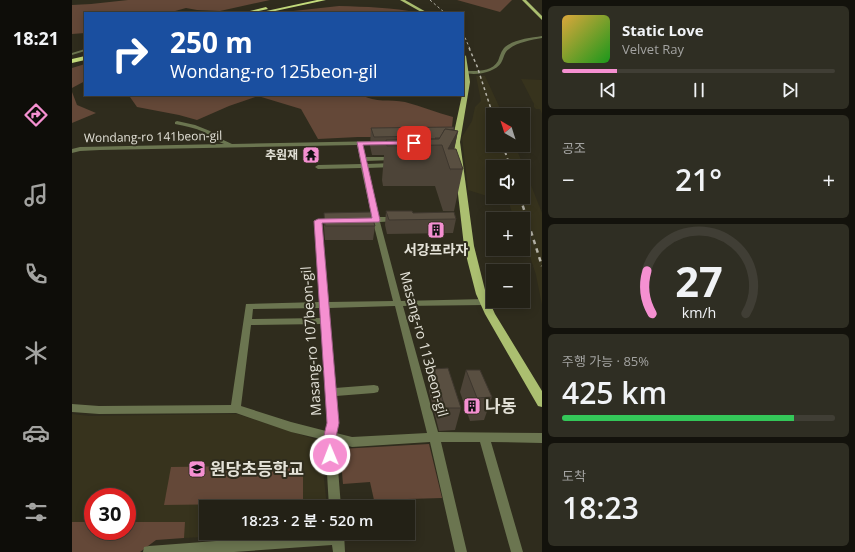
<!DOCTYPE html>
<html lang="ko">
<head>
<meta charset="utf-8">
<style>
  :root { --surface:#232116; --page:#2f2e23; --text:#f1f3f6; --muted:#a3a3a1; --line:#403e35; --accent:#f590d1 }
  body { margin:0; font-family:"Open Sans","Noto Sans KR",sans-serif; background:var(--page); color:var(--text); height:100vh; display:flex; flex-direction:column; font-size:15px; white-space:nowrap }
  * { box-sizing:border-box; margin:0 }
  p { font-size:13px; color:var(--muted) }
  .icon { flex:none; width:22px; height:22px; fill:none; stroke:currentColor; stroke-width:2; stroke-linecap:round; stroke-linejoin:round }
  .map { position:relative; flex:1; overflow:hidden }
  .side { display:flex; flex-direction:column; gap:6px; padding:6px; background:#13120c; width:313px }
  .side>* { flex:none }
  .top-card { position:absolute; left:12px; top:12px; width:380px; height:84px; border-radius:0px; box-shadow:0 2px 10px #0003,0 0 0 1px var(--line); background:#1a4fa0; color:#fff; overflow:hidden }
  .needle { width:26px; rotate:321deg }
  .tools { position:absolute; left:414px; top:108px; display:grid; gap:8px }
  .tools a { display:grid; place-items:center; width:44px; height:44px; border-radius:0px; background:var(--surface); box-shadow:0 2px 10px #0003,0 0 0 1px var(--line); font-size:20px }
  .speed { position:absolute; left:12px; top:488px; display:flex; gap:8px; font-size:20px; font-weight:700; text-align:center }
  .speed>* { display:grid; place-content:center; width:52px; height:52px; border-radius:50%; background:var(--surface); box-shadow:0 2px 10px #0003,0 0 0 1px var(--line); line-height:1 }
  .speed .limit { border:6px solid #d22; background:#fff; color:#111 }
  .pin { position:absolute; display:grid; place-items:center; width:34px; height:34px; color:#fff; margin:-17px; border-radius:8px; box-shadow:0 2px 6px #0006 }
  .me { position:absolute; width:44px; margin:-22px; rotate:359deg; stroke-linejoin:round; filter:drop-shadow(0 0 3px #0008) }
  .turn { display:flex; align-items:center; gap:14px; height:84px; padding:0 20px; font-size:18px }
  .turn .icon { width:52px; height:52px; stroke-width:2.5 }
  .turn b { display:block; font-size:28px; line-height:34px }
  .big { font-size:30px; font-weight:600; line-height:1.1 }
  .side .tile { flex:1; display:flex; flex-direction:column; justify-content:center; gap:6px; min-width:0; padding:0 14px; border-radius:6px; background:var(--page) }
  .side .dial { align-items:center; gap:0 }
  .dial svg { height:104px; overflow:visible; fill:none; stroke:var(--line); stroke-width:7; stroke-linecap:round; text-anchor:middle }
  .dial text { fill:var(--text); stroke:none }
  .song { display:flex; align-items:center; gap:12px }
  .cover { width:48px; height:48px; border-radius:6px; background:linear-gradient(135deg,hsl(40 70% 55%),hsl(120 70% 35%)) }
  .played { height:4px; border-radius:2px; background:linear-gradient(90deg,var(--accent) 20%,var(--line) 20%) }
  .keys { display:flex; justify-content:space-around; direction:ltr }
  .heat { display:flex; justify-content:space-between; align-items:center; font-size:22px; direction:ltr }
  .charge { height:6px; border-radius:3px; background:linear-gradient(90deg,#34c759 85%,var(--line) 0) }
  .trip { position:absolute; left:127px; top:500px; width:216px; height:40px; border-radius:0px; background:var(--surface); box-shadow:0 2px 10px #0003,0 0 0 1px var(--line); font-weight:600; line-height:40px; text-align:center }
  main { display:flex; flex:1; min-height:0 }
  .dock { display:flex; flex-direction:column; width:72px; justify-content:space-around; align-items:center; background:#0e0d09; color:var(--muted) }
  .dock .icon { width:28px; height:28px }
  .dock .on { color:var(--accent) }
  .dock b { font-size:18px; color:var(--text) }
  .map>svg:first-child { display:block }
  .built { fill:#37331d; fill-rule:evenodd }
  .green { fill:#644838 }
  .lines { fill:none; stroke-linecap:round; stroke-linejoin:round }
  .minor { fill:#6b7550; fill-rule:evenodd }
  .major { fill:#abbf70; fill-rule:evenodd }
  .highway { fill:#c4dc7c; fill-rule:evenodd }
  .rail-far3 { stroke:#b7b5aa; stroke-width:1; stroke-dasharray:2.5 2.5; stroke-linecap:butt }
  .rail-far2 { stroke:#b7b5aa; stroke-width:1.5; stroke-dasharray:3 3; stroke-linecap:butt }
  .rail-far1 { stroke:#b7b5aa; stroke-width:2; stroke-dasharray:3.5 3.5; stroke-linecap:butt }
  .rail { stroke:#b7b5aa; stroke-width:2.5; stroke-dasharray:4.5 4.5; stroke-linecap:butt }
  .wall { fill:#4d4438 }
  .shaded-wall { fill:#3e372e }
  .building { fill:#594f41; stroke:#3e372e }
  .route { fill:#f590d1; stroke:#9f5e88 }
  .labels { text-anchor:middle; stroke-width:4; stroke-linejoin:round; paint-order:stroke }
  .far-street-label { font-size:12px; fill:#e4e2d8; stroke:#2f2c1d }
  .far-poi-label { font-size:12px; font-weight:bold; fill:#e4e2d8; stroke:#2f2c1d; text-anchor:end }
  .poi-label { font-size:14px; font-weight:bold; fill:#e4e2d8; stroke:#2f2c1d }
  .street-label { font-size:14px; fill:#e4e2d8; stroke:#2f2c1d }
  .near-poi-label { font-size:17px; font-weight:bold; fill:#e4e2d8; stroke:#2f2c1d; text-anchor:start }
</style>
</head>
<body>
<main>
<nav class="dock">
<b>18:21</b>
<svg class="icon on" aria-label="directions" viewBox="0 0 24 24"><path d="M12 3l9 9-9 9-9-9zM9 14v-3h6M13 9l2 2-2 2"/></svg>
<svg class="icon" aria-label="music" viewBox="0 0 24 24"><path d="M9 18V5l10-2v13"/><circle cx="6" cy="18" r="3"/><circle cx="16" cy="16" r="3"/></svg>
<svg class="icon" aria-label="phone" viewBox="0 0 24 24"><path d="M5 4h4l2 5-3 2q2 4 5 5l2-3 5 2v4C11 20 4 13 5 4z"/></svg>
<svg class="icon" aria-label="climate" viewBox="0 0 24 24"><path d="M12 3v18M4 7l16 10M4 17L20 7"/></svg>
<svg class="icon" aria-label="car" viewBox="0 0 24 24"><path d="M5 17H2v-5l4-1 3-4h7l3 4 3 1v5h-3M9 17h6M6 11h13"/><circle cx="7" cy="17" r="2"/><circle cx="17" cy="17" r="2"/></svg>
<svg class="icon" aria-label="filters" viewBox="0 0 24 24"><path d="M4 7h16M4 17h16"/><circle cx="9" cy="7" r="2"/><circle cx="15" cy="17" r="2"/></svg>
</nav>
<div class="map">
<svg width="470" height="552" viewBox="0 0 470 552">
  <rect width="100%" height="100%" fill="#2f2c1d"/>
  <g class="built">
    <path d="M404 76H413L431 115H421V145H443L470 213V305L464 275 451 235V219H442L437 203 396 190 390 137 400 121 403 107 409 101ZM421 167H451V197H421Z"/>
    <path d="M449 79 470 80V114L468 109H464L462 107V104Z"/>
    <path d="M0 414 17 416 165 414 248 441 255 507H134V533H208L112 538V522H55V497H21V522H0Z"/>
  </g>
  <g class="green">
    <path d="M56 0H198L148 11 125 10 114 8 96 13H13V33L0 34V5L19 4Z"/>
    <path d="M385 0H440L428 12Z"/>
    <path d="M267 6C294 7 320 7 347 13H203Z"/>
    <path d="M13 64V81L0 88V68Z"/>
    <path d="M0 92 5 105 24 113 0 123Z"/>
    <path d="M62 95H290C303 103 318 99 333 102 349 106 365 113 381 117L379 137H286L246 139 229 109 186 96 157 106 125 120 107 115 65 107 58 97Z"/>
    <path d="M357 444 370 498 302 500 298 482 271 484 268 449Z"/>
    <path d="M231 465V503L92 505 99 467Z"/>
    <path d="M0 522H21V531H55V522H113L112 538 84 540 68 552H0Z"/>
  </g>
  <g class="lines">
    <g class="minor">
      <path d="M470 36V38C459 40 446 42 437 49 432 52 432 58 429 63 424 72 401 77 392 72L394 71C405 71 420 72 426 61 428 56 429 51 433 47 443 39 458 38 470 36Z"/>
      <path d="M13 49V51L0 55V53Z"/>
      <path d="M105 121 123 125 138 131 147 138 160 144 309 141 312 143 311 144 290 145 293 157H324V159L322 160 294 161 295 164 322 163 325 165 322 167 295 168 307 217H324L328 219 324 221 308 222 329 301 413 299 417 302 413 305 331 306 366 432 470 433V443L419 442 451 552H439L408 442H369L395 552H383L358 442 280 447 264 443 269 507H257L253 440 219 432 164 413 27 414 0 412V404L27 406 159 405 174 304 248 302 242 221 244 220 262 219 266 221 262 223H250L256 302 321 301 301 222H290L286 220 290 218H300L289 168 246 169 243 167 246 165 289 164 285 145 28 150 8 151 0 153V149L8 147 152 144C144 141 139 136 132 132 123 128 113 126 103 124V122ZM323 306 355 433 280 437 264 433 266 423 264 396 302 393 306 392 307 389 306 386 302 385 263 388 257 308ZM248 308 249 318 180 319 181 309ZM249 324 256 423 254 431 219 422 169 406 179 325Z"/>
      <path d="M355 244H397L401 246 397 248H358L354 246Z"/>
      <path d="M249 533H272L273 552H261L260 545 162 552H71L72 547 77 546Z"/>
    </g>
    <g class="major">
      <path d="M328 0H333L356 13H351Z"/>
      <path d="M450 0H454L470 16V20Z"/>
      <path d="M391 54 394 56 398 82 388 142 402 246 414 294 423 314 470 391V407L466 406 413 314 404 294 396 263 392 246 380 142 390 95H391Z"/>
    </g>
    <g class="highway">
      <path d="M245 0H254L194 13H185Z"/>
      <path d="M194 7 196 9 178 13H170Z"/>
      <path d="M13 56V60L0 63V59Z"/>
    </g>
    <g class="rail-far3">
      <path d="M358 0 373 13"/>
      <path d="M391 33 398 49"/>
    </g>
    <path class="rail-far2" d="M397 48 405 66 419 109"/>
    <g class="rail-far1">
      <path d="M418 108 421 117"/>
      <path d="M431 145 438 167"/>
    </g>
    <path class="rail" d="M448 197 470 266"/>
  </g>
  <g class="wall">
    <path d="M299 128 382 130 386 131 382 149 391 169 382 211H371L363 186H311L310 180 312 155H300L298 146Z"/>
    <path d="M314 211 341 213 384 219 381 233 315 234 313 225Z"/>
    <path d="M252 213 303 226 301 240H253L252 227Z"/>
    <path d="M362 369 389 408 383 430 367 431 357 391Z"/>
    <path d="M394 370 420 397 412 420 398 421 388 392Z"/>
  </g>
  <path class="shaded-wall" d="M386 131 378 171V169L376 149Z"/>
  <g class="building">
    <path d="M382 127V130L373 129 368 138H363L364 139H358L354 136 302 137 299 128Z"/>
    <path d="M373 129 386 131 376 149H384L391 169H378L370 145 315 146 314 140 367 139Z"/>
    <path d="M314 211H340L341 213 382 212 384 219 317 220Z"/>
    <path d="M299 212 303 226H253L252 213Z"/>
    <path d="M376 368 389 408H373L362 369Z"/>
    <path d="M394 370H408L420 397 405 398Z"/>
  </g>
  <path class="route" d="M342 141H345V144L291 145 308 220 307 222 250 223 267 423 264 437 265 455 263 459 258 461 254 459C249 448 252 434 255 423L242 221 246 219 300 218 285 142Z"/>
  <defs>
    <g id="temple-square" transform="scale(0.9)"><rect x="-9" y="-9" width="18" height="18" rx="4" fill="#f590d1" stroke="#2f2c1d"/><path d="M0-6L5-2H3V0L6.5 2.5H4V6H1.5V3h-3V6H-4V2.5H-6.5L-3 0V-2H-5Z" fill="#111"/></g>
    <g id="building-square" transform="scale(0.9)"><rect x="-9" y="-9" width="18" height="18" rx="4" fill="#f590d1" stroke="#2f2c1d"/><path d="M-4-6H4V6H1V3H-1V6H-4ZM-2.5-4.3h1.7v1.8h-1.7ZM.8-4.3h1.7v1.8H.8ZM-2.5-1h1.7V.8h-1.7ZM.8-1h1.7V.8H.8Z" fill="#111"/></g>
    <g id="school-square" transform="scale(0.9)"><rect x="-9" y="-9" width="18" height="18" rx="4" fill="#f590d1" stroke="#2f2c1d"/><path d="M0-5L7-2L0 1L-7-2ZM-4 1L0 2.5L4 1V4Q0 6-4 4Z" fill="#111"/></g>
  </defs>
  <g fill-rule="evenodd">
    <use href="#temple-square" x="239" y="155"/>
    <use href="#building-square" x="364" y="230"/>
    <use href="#building-square" x="400" y="406"/>
    <use href="#school-square" x="125" y="469"/>
  </g>
  <g class="labels">
    <g class="far-street-label">
      <text transform="translate(81 137) rotate(-1)" y="4">Wondang-ro 141beon-gil</text>
    </g>
    <g class="far-poi-label">
      <text x="226" y="159">추원재</text>
    </g>
    <g class="poi-label">
      <text x="364" y="255">서강프라자</text>
    </g>
    <g class="street-label">
      <text transform="translate(239 341) rotate(-94)" y="5">Masang-ro 107beon-gil</text>
      <text transform="translate(352 344) rotate(75)" y="5">Masang-ro 113beon-gil</text>
    </g>
    <g class="near-poi-label">
      <text x="413" y="412">나동</text>
      <text x="138" y="475">원당초등학교</text>
    </g>
  </g>
</svg>
<div class="tools">
<a><svg class="needle" viewBox="-14 -14 28 28"><path d="M0-13l5 13h-10z" fill="#e53935"/><path d="M0 13l5-13h-10z" fill="#a3a3a1"/></svg></a>
<a><svg class="icon" aria-label="sound" viewBox="0 0 24 24"><path d="M4 9h4l5-4v14l-5-4H4zM17 9q2 3 0 6"/></svg></a>
<a>+</a>
<a>−</a>
</div>
<div class="speed"><div class="limit">30</div></div>
<div class="pin" style="left:342px;top:143px;background:#d93025"><svg class="icon" aria-label="arrive" viewBox="0 0 24 24"><path d="M6 21V4h12l-3 4 3 4H6"/></svg></div>
<svg class="me" style="left:258px;top:455px" viewBox="-20 -20 40 40"><circle r="17" fill="#f590d1" stroke="#fff" stroke-width="3"/><path d="M0-11L8 9 0 5-8 9z" fill="#fff"/></svg>
<div class="trip">18:23 · 2 분 · 520 m</div>
<div class="top-card">
<div class="turn"><svg class="icon" aria-label="right" viewBox="0 0 24 24"><path d="M7 20v-9h11M14 6l5 5-5 5"/></svg><div><b>250 m</b>Wondang-ro 125beon-gil</div></div>
</div>
</div>
<section class="side">
<div class="tile">
<div class="song"><i class="cover"></i><div><b>Static Love</b><p>Velvet Ray</p></div></div>
<div class="played"></div>
<div class="keys"><svg class="icon" aria-label="previous" viewBox="0 0 24 24"><path d="M18 5L8 12l10 7zM5 5v14"/></svg><svg class="icon" aria-label="pause" viewBox="0 0 24 24"><path d="M8 5v14M16 5v14"/></svg><svg class="icon" aria-label="next" viewBox="0 0 24 24"><path d="M6 5l10 7-10 7zM19 5v14"/></svg></div>
</div>
<div class="tile"><p>공조</p>
<div class="heat"><a>−</a><b class="big">21°</b><a>+</a></div>
</div>
<div class="tile dial"><svg viewBox="0 0 100 80">
<path d="M14 69A42 42 0 1 1 86 69"/>
<path d="M14 69A42 42 0 0 1 10 36" stroke="#f590d1"/>
<text x="50" y="56" font-size="32" font-weight="700">27</text>
<text x="50" y="72" font-size="11">km/h</text>
</svg></div>
<div class="tile"><p>주행 가능 · 85%</p><b class="big">425 km</b><div class="charge"></div></div>
<div class="tile"><p>도착</p><b class="big">18:23</b></div>
</section>
</main>
</body>
</html>
